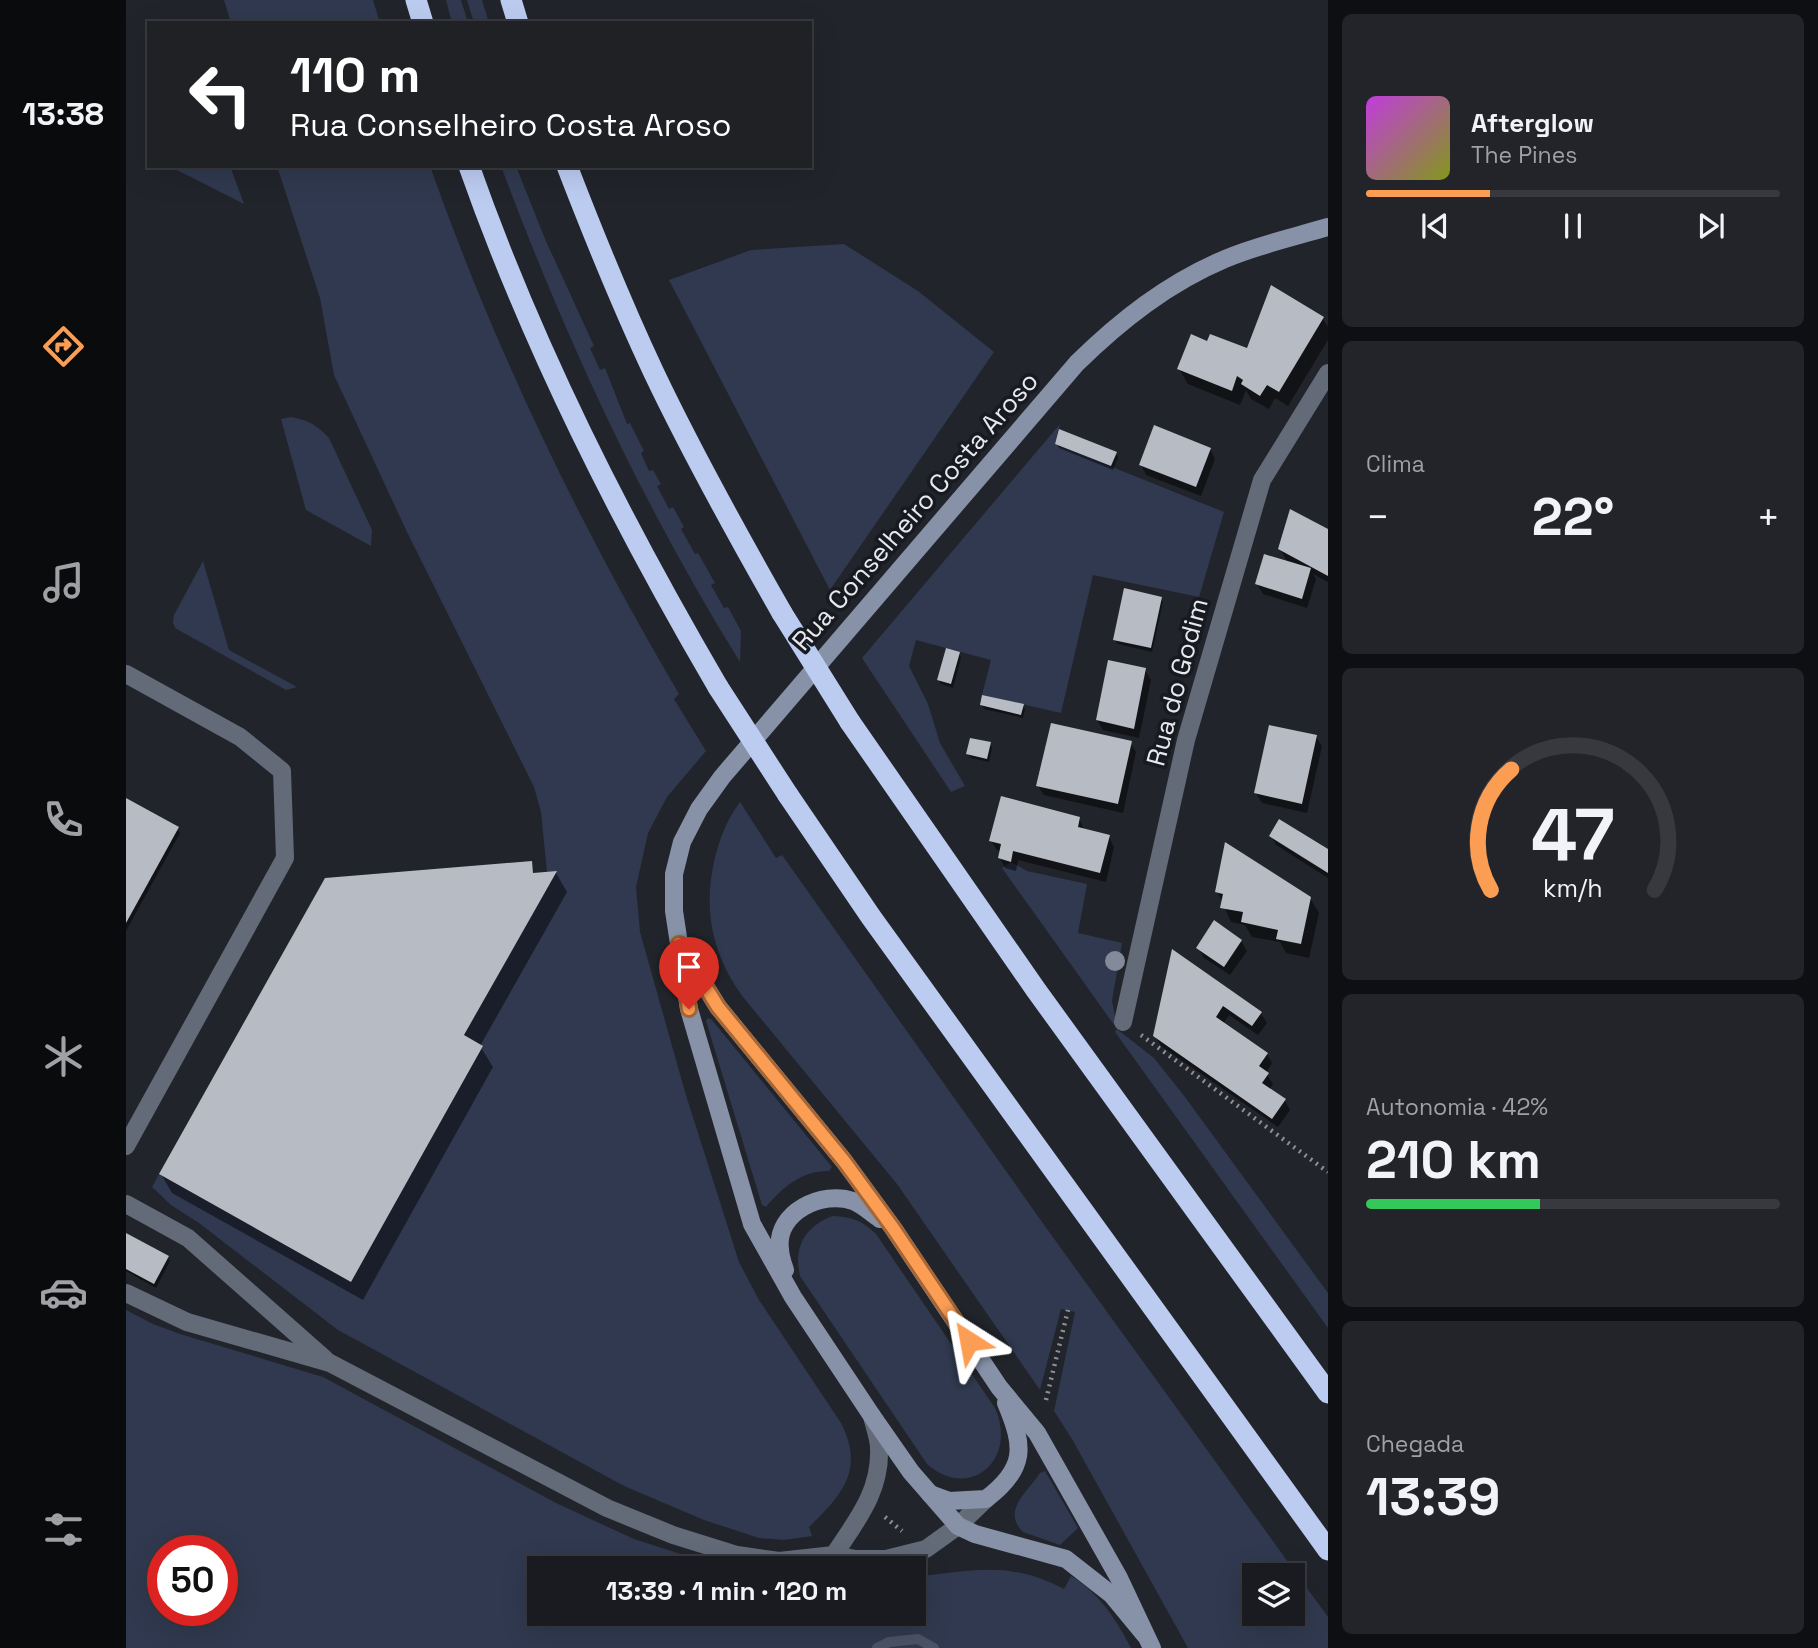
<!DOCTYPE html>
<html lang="pt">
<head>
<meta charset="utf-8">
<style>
  :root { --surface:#191b20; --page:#222429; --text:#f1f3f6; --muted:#9fa1a5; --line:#37393e; --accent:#fc9d54 }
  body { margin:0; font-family:"Space Grotesk",sans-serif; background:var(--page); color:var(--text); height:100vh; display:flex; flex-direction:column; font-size:26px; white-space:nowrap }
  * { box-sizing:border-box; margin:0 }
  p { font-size:23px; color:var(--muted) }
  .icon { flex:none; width:38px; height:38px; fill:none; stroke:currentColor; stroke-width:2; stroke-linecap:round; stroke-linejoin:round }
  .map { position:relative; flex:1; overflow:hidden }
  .panel { display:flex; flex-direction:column; gap:14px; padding:14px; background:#0e0f12; width:490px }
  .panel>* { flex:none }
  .banner { position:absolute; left:21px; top:21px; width:665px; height:147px; border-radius:0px; box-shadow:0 7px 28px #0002,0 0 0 2px var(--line); background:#202124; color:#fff; overflow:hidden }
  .controls { position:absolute; left:1116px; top:1563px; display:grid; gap:14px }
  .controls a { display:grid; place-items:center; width:63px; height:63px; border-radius:0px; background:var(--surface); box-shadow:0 7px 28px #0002,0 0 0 2px var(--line); font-size:35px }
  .speed { position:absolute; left:21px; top:1535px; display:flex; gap:14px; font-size:35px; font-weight:700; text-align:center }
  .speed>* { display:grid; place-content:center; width:91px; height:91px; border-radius:50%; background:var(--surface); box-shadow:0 7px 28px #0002,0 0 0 2px var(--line); line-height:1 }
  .speed .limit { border:10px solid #d22; background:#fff; color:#111 }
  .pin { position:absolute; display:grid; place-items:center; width:60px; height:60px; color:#fff; margin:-72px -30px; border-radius:50% 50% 50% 0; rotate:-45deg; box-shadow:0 0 7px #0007 }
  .pin .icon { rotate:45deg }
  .me { position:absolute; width:77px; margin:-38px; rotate:326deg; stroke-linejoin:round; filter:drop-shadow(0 0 5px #0008) }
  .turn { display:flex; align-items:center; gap:24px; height:147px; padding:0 28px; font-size:32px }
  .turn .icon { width:91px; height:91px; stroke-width:2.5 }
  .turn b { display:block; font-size:49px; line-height:60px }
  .big { font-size:52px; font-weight:700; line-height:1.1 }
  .panel .tile { flex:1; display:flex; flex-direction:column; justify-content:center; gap:10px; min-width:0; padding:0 24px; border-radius:10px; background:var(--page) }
  .panel .dial { align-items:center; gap:0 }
  .dial svg { height:182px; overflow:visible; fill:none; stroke:var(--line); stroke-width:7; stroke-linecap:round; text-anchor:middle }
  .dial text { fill:var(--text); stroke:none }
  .song { display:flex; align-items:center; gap:21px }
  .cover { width:84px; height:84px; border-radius:10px; background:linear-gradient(135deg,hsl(290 70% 55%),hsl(70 70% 35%)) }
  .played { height:7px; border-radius:4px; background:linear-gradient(90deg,var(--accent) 30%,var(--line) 30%) }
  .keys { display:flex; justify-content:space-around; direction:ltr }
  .heat { display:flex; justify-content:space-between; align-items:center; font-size:38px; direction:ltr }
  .charge { height:10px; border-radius:5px; background:linear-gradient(90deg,#34c759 42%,var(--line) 0) }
  .trip { position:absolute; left:401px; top:1556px; width:399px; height:70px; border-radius:0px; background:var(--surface); box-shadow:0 7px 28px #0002,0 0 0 2px var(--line); font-weight:700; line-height:70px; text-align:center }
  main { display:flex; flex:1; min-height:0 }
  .dock { display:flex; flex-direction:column; width:126px; justify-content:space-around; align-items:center; background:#0a0b0d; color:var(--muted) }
  .dock .icon { width:49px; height:49px }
  .dock .current { color:var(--accent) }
  .dock b { font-size:32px; color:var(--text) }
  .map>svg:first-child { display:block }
  .green { fill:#30394f; fill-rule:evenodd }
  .shadow { fill:#0007 }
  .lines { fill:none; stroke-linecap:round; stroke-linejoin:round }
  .stream { stroke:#4c5267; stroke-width:10 }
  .building { fill:#b7bbc3 }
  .path { stroke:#8e9095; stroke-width:4.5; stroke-dasharray:2 5; stroke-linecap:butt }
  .lane { stroke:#636a78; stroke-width:18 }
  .street { stroke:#636a78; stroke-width:18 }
  .secondary { stroke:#8792a9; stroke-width:18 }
  .highway { stroke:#bcccf1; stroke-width:21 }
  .highway-bridge { stroke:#bcccf1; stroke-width:21 }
  .tree { fill:#838b9a }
  .route-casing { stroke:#a46637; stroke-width:18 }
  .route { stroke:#fc9d54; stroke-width:12 }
  .labels { text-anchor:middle; stroke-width:7; stroke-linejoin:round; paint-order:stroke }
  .street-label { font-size:26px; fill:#e7e9ed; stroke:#171a20 }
</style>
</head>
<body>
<main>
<nav class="dock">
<b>13:38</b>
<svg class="icon current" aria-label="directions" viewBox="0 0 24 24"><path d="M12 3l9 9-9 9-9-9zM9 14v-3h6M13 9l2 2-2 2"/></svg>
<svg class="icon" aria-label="music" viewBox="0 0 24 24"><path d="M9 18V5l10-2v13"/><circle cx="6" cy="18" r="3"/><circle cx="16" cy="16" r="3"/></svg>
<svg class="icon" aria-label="phone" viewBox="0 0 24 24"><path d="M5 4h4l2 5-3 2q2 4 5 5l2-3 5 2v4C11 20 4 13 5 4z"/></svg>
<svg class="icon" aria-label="climate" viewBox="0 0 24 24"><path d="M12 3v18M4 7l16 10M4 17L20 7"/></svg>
<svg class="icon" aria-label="car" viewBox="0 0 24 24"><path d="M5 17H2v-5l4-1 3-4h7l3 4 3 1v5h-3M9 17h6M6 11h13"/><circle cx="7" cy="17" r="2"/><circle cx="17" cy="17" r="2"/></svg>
<svg class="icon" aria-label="filters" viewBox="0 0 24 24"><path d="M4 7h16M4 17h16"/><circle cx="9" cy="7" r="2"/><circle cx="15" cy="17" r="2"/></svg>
</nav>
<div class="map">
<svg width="1202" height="1648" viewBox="0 0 1202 1648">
  <rect width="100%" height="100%" fill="#21242a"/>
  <g class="green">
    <path d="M98 0H247L254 23H105Z"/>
    <path d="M320 0H335L342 23H326Z"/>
    <path d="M341 0H356L363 23H348Z"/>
    <path d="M48 166H104L118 204 49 169Z"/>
    <path d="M151 166H304C369 350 454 526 553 694L548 699 580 751 541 797 522 833 510 887 514 932 559 1092 613 1262 633 1300 715 1423C739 1470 716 1495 683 1527L686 1536 658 1540 633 1538 578 1520 498 1486 212 1330 73 1223 45 1205 26 1187 33 1174 225 1282 357 1047 338 1035 430 872H421L415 812 408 787 281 532 208 375 194 298Z"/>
    <path d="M375 166H390L419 239 468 346 464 348 474 370 479 368 501 424 504 423 518 451 515 453 523 471 527 470 535 484 531 486 543 509 547 507 558 527 555 529 569 554 572 553 589 583 585 585 598 608 602 607 615 631 614 662C517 506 439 338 375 166Z"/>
    <path d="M718 244 792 291 868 352 704 590 543 280 625 250Z"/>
    <path d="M165 417C182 420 191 425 203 438L246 530 245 546 180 510 155 419Z"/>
    <path d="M934 424 929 444 1098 512 1073 597 967 575 935 713 856 695 865 660 790 640 783 666 802 704 814 743 839 786 825 792 736 658Z"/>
    <path d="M77 561 103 650 171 687 160 690 49 628 47 622 48 615Z"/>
    <path d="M614 802 650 858 656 855 921 1229 1202 1617V1648H1062L946 1439 928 1411 949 1312 935 1309 914 1390 771 1184 617 997C587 956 577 912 588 862 593 840 600 821 614 802ZM1129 1575H1167V1614H1129Z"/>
    <path d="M885 862 901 871 961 884 952 933 996 943 986 1001 992 1030 1028 1058 1059 1097 1202 1293V1328L989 1032 991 1029 876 868Z"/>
    <path d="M582 1018 586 1020 706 1167 703 1171C675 1171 657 1187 640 1207L636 1205 580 1021Z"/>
    <path d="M707 1216C727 1217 736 1221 750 1234L869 1408C892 1459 844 1502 801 1464L674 1276C667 1247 679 1226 707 1216Z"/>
    <path d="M0 1310 27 1324 54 1334 197 1377 430 1503 508 1539 598 1568H413V1614H788V1577C846 1571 883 1560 938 1589L945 1576C973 1593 990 1619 1005 1648H0ZM37 1550H96V1610H37Z"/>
    <path d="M919 1471 952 1528 934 1545 897 1532C875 1510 902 1492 914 1473Z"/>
  </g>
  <g class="shadow">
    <path d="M1146 287 1197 319 1202 327V340L1162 406 1149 398 1143 409 1125 399 1120 390 1114 405 1062 384 1053 369 1122 351Z"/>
    <path d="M931 444 989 453 992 457 987 470 933 448Z"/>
    <path d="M1084 449 1089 459 1075 496 1020 475 1015 465Z"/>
    <path d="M1202 531V582L1187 574 1190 579 1181 608 1137 594 1131 584 1162 563 1154 549Z"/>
    <path d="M1034 598 1037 602 1026 652 992 644 989 640Z"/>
    <path d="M833 653 835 658 827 688 815 684 813 680Z"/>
    <path d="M1019 670 1025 680 1013 738 977 730 971 720Z"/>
    <path d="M856 705 897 706 899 710 897 718 858 709Z"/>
    <path d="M1190 737 1196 746 1181 813 1136 803 1130 793Z"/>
    <path d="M1004 743 1010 752 997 813 918 795 912 786Z"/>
    <path d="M864 744 866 748 863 762 845 758 842 754Z"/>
    <path d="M0 800 51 829 54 833 0 931Z"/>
    <path d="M953 818 958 830 983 837 988 847 980 882 892 860 890 871 879 868 874 858 875 852 871 850 865 841Z"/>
    <path d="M1145 836 1202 851V878L1150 845Z"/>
    <path d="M405 863 408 875 430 873 441 892 354 1046 367 1067 237 1300 46 1193 35 1174Z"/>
    <path d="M1091 891 1184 898 1193 913 1183 958 1160 953 1154 942 1126 937 1119 925 1105 922Z"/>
    <path d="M1115 941 1121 951 1104 975 1078 958 1072 948Z"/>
    <path d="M1047 952 1135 1014 1141 1023 1132 1035 1103 1015 1097 1024 1141 1054 1146 1063 1140 1073 1147 1084 1143 1090 1159 1101 1164 1110 1152 1127 1035 1046 1029 1036Z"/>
    <path d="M0 1235 41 1257 44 1261 30 1288 0 1271Z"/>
  </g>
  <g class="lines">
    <path class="stream" d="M751 1648 763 1642 792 1639 808 1648"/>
  </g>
  <g class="building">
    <path d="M1145 285 1198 317 1153 392 1141 385 1134 396 1115 384 1117 380 1111 376 1106 391 1051 369 1065 334 1081 341 1084 334 1121 348Z"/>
    <path d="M1028 425 1085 448 1070 487 1013 465Z"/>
    <path d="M933 429 991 452 985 466 929 444Z"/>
    <path d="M1164 509 1202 529V576L1152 549Z"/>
    <path d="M1138 554 1185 568 1176 599 1129 584Z"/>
    <path d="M998 588 1036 597 1025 648 987 640Z"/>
    <path d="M820 648 834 652 825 684 811 680Z"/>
    <path d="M982 660 1020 668 1008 729 970 720Z"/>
    <path d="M856 695 898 704 895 715 854 705Z"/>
    <path d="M925 723 1006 741 992 804 910 786Z"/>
    <path d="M1143 725 1191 735 1176 804 1128 793Z"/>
    <path d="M844 738 865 742 861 759 840 754Z"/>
    <path d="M875 796 954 817 952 827 984 835 974 873 887 851 885 862 872 858 875 844 863 841Z"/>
    <path d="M0 798 53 827 0 923Z"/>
    <path d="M1153 819 1202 849V873L1143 836Z"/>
    <path d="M1099 842 1185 897 1175 944 1150 939 1152 930 1115 922 1117 912 1094 908 1097 894 1089 892Z"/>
    <path d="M406 861 407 873 431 871 338 1035 357 1046 225 1282 33 1174 199 878Z"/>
    <path d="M1088 920 1116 940 1098 967 1070 948Z"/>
    <path d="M1046 949 1136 1012 1126 1026 1097 1006 1090 1017 1142 1053 1133 1066 1143 1073 1136 1083 1160 1099 1146 1119 1027 1036Z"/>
    <path d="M0 1233 43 1256 28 1284 0 1269Z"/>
  </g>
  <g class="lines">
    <g class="path">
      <path d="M1015 1035 1202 1172"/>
      <path d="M920 1400 942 1310"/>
      <path d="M759 1517 776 1531"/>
    </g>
    <g class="lane">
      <path d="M0 674 114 737 156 771 159 858 0 1146"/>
      <path d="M0 1204 62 1238 199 1359"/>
      <path d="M0 1293 61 1322 204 1363 481 1508 547 1535 611 1555 653 1561 708 1555 730 1559H760L800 1549 832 1526 860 1499"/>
      <path d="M708 1555C730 1521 755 1492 753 1448 753 1438 748 1426 746 1416"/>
    </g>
    <path class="street" d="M997 1022 1060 740 1136 480 1202 373"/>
    <g class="secondary">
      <path d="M557 950 592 1007 718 1161 767 1228 873 1387 911 1433 993 1578 1026 1648"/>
      <path d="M659 1270C657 1264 654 1256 654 1249 649 1212 697 1190 727 1201 737 1205 746 1214 754 1219"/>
      <path d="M804 1494 823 1501 860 1499C901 1468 898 1446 880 1403"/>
      <path d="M1019 1635 986 1595 940 1559 849 1534 832 1526 785 1472 746 1416 667 1297 626 1224 563 1009 548 911V874L556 842 573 809 596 777 951 363C995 320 1042 283 1099 259 1132 245 1168 237 1202 227"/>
    </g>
    <g class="highway">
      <path d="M290 0 297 23"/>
      <path d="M385 0 392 23"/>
      <path d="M343 166C407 348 495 521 592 687"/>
      <path d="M441 166C468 236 496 305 528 373 567 455 611 534 656 613"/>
      <path d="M724 722 910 990 1202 1393"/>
      <path d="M662 795 745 917 1202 1550"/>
    </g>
    <g class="highway-bridge">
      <path d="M656 613 724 722"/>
      <path d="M592 687 662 795"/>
    </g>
  </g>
  <circle class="tree" cx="989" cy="961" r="10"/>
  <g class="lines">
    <g class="route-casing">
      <path id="route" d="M563 1009 553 944 592 1007 718 1161 767 1228 843 1341"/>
    </g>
    <use href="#route" class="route"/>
  </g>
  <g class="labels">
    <g class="street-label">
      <text transform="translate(789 511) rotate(-49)" y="9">Rua Conselheiro Costa Aroso</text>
      <text transform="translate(1051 682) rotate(-75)" y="9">Rua do Godim</text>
    </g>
  </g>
</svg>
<div class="controls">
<a><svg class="icon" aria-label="layers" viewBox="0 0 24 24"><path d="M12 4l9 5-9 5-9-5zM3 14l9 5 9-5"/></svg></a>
</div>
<div class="speed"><div class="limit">50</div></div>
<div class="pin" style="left:563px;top:1009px;background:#d93025"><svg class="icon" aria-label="arrive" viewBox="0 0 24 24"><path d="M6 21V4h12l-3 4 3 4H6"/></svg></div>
<svg class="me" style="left:843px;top:1341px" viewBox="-20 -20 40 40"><path d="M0-17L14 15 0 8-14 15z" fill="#fc9d54" stroke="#fff" stroke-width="4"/></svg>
<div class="trip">13:39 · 1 min · 120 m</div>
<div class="banner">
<div class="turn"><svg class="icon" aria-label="left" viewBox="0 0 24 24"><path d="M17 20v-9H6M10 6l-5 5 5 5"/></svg><div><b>110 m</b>Rua Conselheiro Costa Aroso</div></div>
</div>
</div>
<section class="panel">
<div class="tile">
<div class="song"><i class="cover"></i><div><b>Afterglow</b><p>The Pines</p></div></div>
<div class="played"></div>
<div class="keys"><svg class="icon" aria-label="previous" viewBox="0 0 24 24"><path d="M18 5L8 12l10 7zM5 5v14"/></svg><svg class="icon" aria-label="pause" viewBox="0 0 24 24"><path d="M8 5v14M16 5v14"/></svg><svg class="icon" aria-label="next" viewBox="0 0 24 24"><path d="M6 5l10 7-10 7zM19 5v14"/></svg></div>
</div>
<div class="tile"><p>Clima</p>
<div class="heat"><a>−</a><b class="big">22°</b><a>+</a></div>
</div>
<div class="tile dial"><svg viewBox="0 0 100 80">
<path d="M14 69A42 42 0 1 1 86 69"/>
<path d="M14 69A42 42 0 0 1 23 16" stroke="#fc9d54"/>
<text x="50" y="56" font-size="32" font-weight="700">47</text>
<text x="50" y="72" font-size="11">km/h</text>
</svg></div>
<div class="tile"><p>Autonomia · 42%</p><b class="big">210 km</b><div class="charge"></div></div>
<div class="tile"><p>Chegada</p><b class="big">13:39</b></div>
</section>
</main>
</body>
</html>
